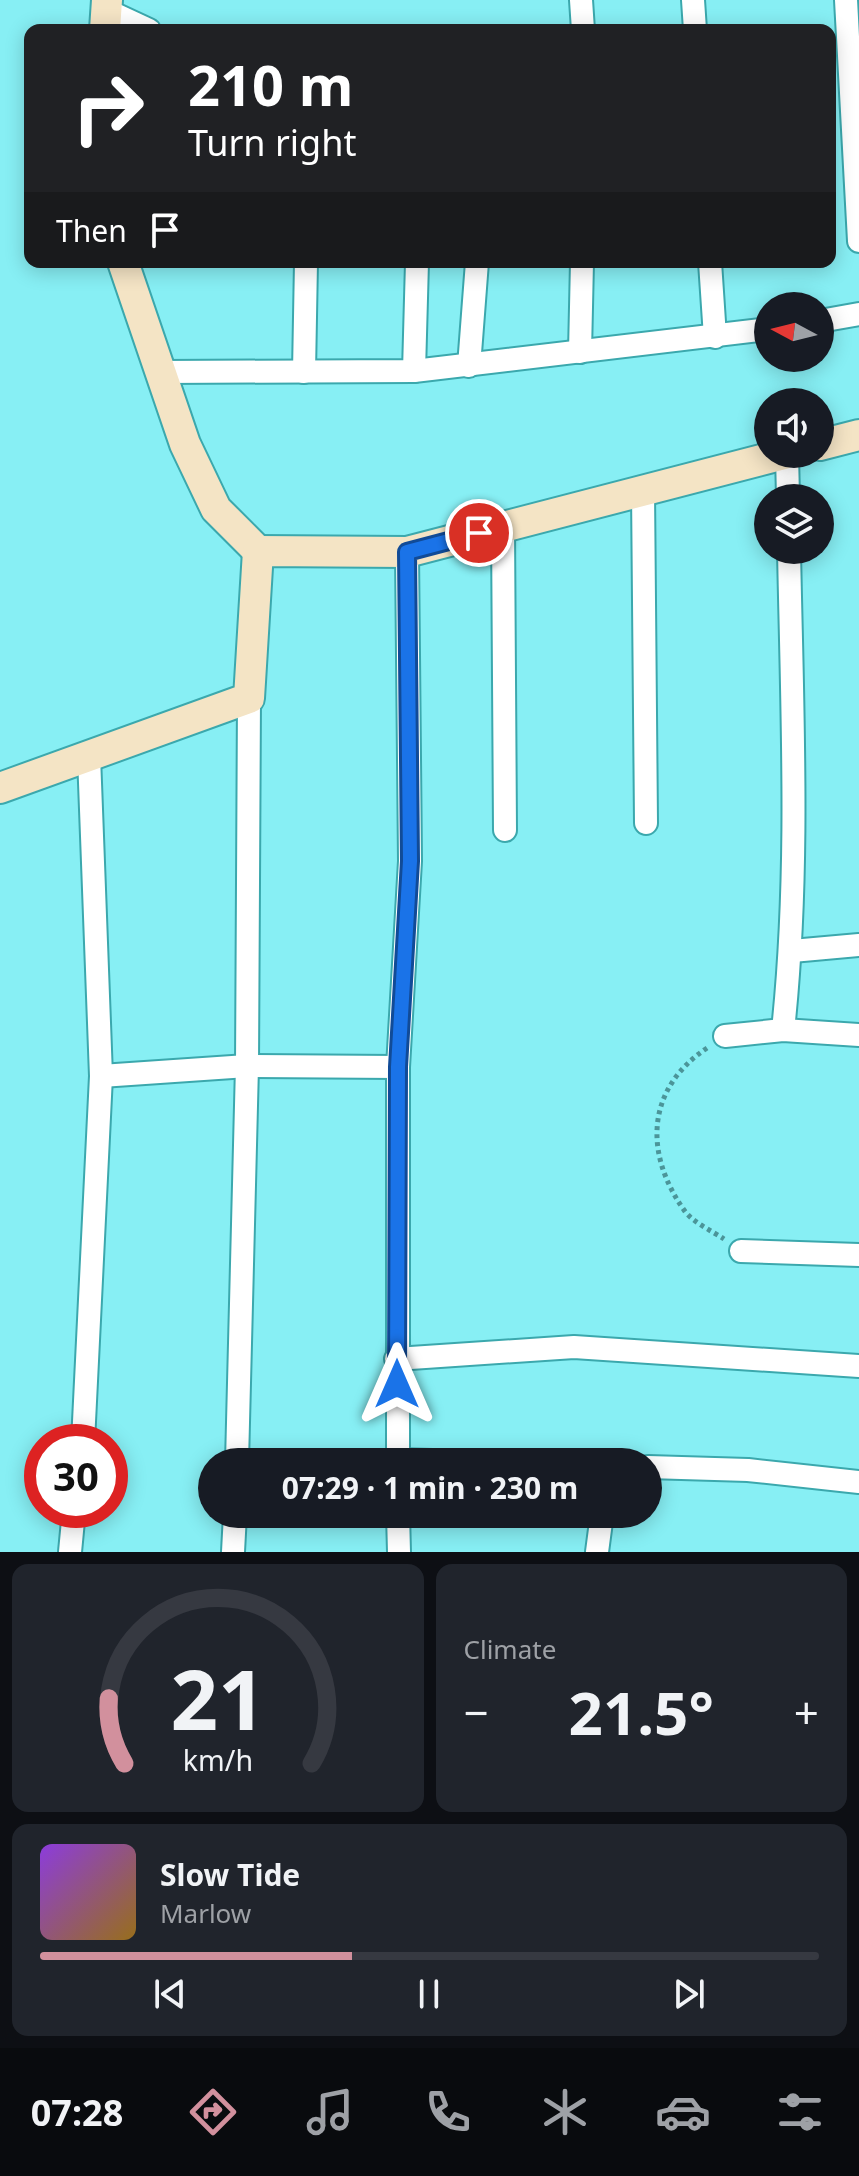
<!DOCTYPE html>
<html lang="en">
<head>
<meta charset="utf-8">
<style>
  :root { --surface:#171b24; --page:#20242c; --text:#f1f3f6; --muted:#9ea1a6; --line:#363941; --accent:#d2909d }
  body { margin:0; font-family:"Noto Sans",sans-serif; background:var(--page); color:var(--text); height:100vh; display:flex; flex-direction:column; font-size:30px; white-space:nowrap }
  * { box-sizing:border-box; margin:0 }
  p { font-size:26px; color:var(--muted) }
  .icon { flex:none; width:44px; height:44px; fill:none; stroke:currentColor; stroke-width:2; stroke-linecap:round; stroke-linejoin:round }
  .map { position:relative; height:1552px; overflow:hidden }
  .sheet { display:flex; flex-direction:column; gap:12px; padding:12px; background:#0d0f14; flex:1 }
  .sheet>* { flex:none }
  .hud { position:absolute; left:24px; top:24px; width:812px; height:244px; border-radius:16px; box-shadow:0 4px 20px #0003; background:#202124; color:#fff; overflow:hidden }
  .needle { width:52px; rotate:277deg }
  .tools { position:absolute; left:754px; top:292px; display:grid; gap:16px }
  .tools a { display:grid; place-items:center; width:80px; height:80px; border-radius:50%; background:var(--surface); box-shadow:0 4px 20px #0003; font-size:40px }
  .speed { position:absolute; left:24px; top:1424px; display:flex; gap:16px; font-size:40px; font-weight:700; text-align:center }
  .speed>* { display:grid; place-content:center; width:104px; height:104px; border-radius:50%; background:var(--surface); box-shadow:0 4px 20px #0003; line-height:1 }
  .speed .limit { border:12px solid #d22; background:#fff; color:#111 }
  .pin { position:absolute; display:grid; place-items:center; width:68px; height:68px; color:#fff; margin:-34px; border:4px solid #fff; border-radius:50%; box-shadow:0 2px 8px #0007 }
  .me { position:absolute; width:88px; margin:-44px; rotate:0deg; stroke-linejoin:round; filter:drop-shadow(0 0 6px #0008) }
  .turn { display:flex; align-items:center; gap:28px; height:168px; padding:0 32px; font-size:36px }
  .turn .icon { width:104px; height:104px; stroke-width:2.5 }
  .turn b { display:block; font-size:56px; line-height:68px }
  .then { display:flex; align-items:center; height:76px; padding:0 32px; background:#0003; gap:16px; font-size:30px }
  .big { font-size:60px; font-weight:700; line-height:1.1 }
  .sheet .widget { flex:1; display:flex; flex-direction:column; justify-content:center; gap:12px; min-width:0; padding:0 28px; border-radius:16px; background:var(--page) }
  .sheet .dial { align-items:center; gap:0 }
  .dial svg { height:208px; overflow:visible; fill:none; stroke:var(--line); stroke-width:7; stroke-linecap:round; text-anchor:middle }
  .dial text { fill:var(--text); stroke:none }
  .song { display:flex; align-items:center; gap:24px }
  .cover { width:96px; height:96px; border-radius:12px; background:linear-gradient(135deg,hsl(270 70% 55%),hsl(40 70% 35%)) }
  .played { height:8px; border-radius:4px; background:linear-gradient(90deg,var(--accent) 40%,var(--line) 40%) }
  .keys { display:flex; justify-content:space-around; direction:ltr }
  .heat { display:flex; justify-content:space-between; align-items:center; font-size:44px; direction:ltr }
  .sheet .tiles { flex:1; display:grid; gap:12px; grid-template-columns:1fr 1fr }
  .widget:last-child { grid-column:span 2 }
  .trip { position:absolute; left:198px; top:1448px; width:464px; height:80px; border-radius:40px; background:var(--surface); box-shadow:0 4px 20px #0003; font-weight:700; line-height:80px; text-align:center }
  .tabs { display:flex; height:128px; justify-content:space-around; align-items:center; background:#090b0e; color:var(--muted) }
  .tabs .icon { width:56px; height:56px }
  .tabs .current { color:var(--accent) }
  .tabs b { font-size:36px; color:var(--text) }
  .map>svg:first-child { display:block }
  .lines { fill:none; stroke-linecap:round; stroke-linejoin:round }
  .street-casing { stroke:#3ba8ad; stroke-width:26 }
  .secondary-casing { stroke:#3ba8ad; stroke-width:34 }
  .path { stroke:#4b9599; stroke-width:5; stroke-dasharray:4 4; stroke-linecap:butt }
  .street { stroke:#fff; stroke-width:22 }
  .secondary { stroke:#f4e4c5; stroke-width:30 }
  .route-casing { stroke:#114b97; stroke-width:20 }
  .route { stroke:#1a73e8; stroke-width:14 }
</style>
</head>
<body>
<div class="map">
<svg width="859" height="1552" viewBox="0 0 859 1552">
  <rect width="100%" height="100%" fill="#87eff4"/>
  <g class="lines">
    <g class="street-casing">
      <g id="street">
        <path d="M581 0 583 30"/>
        <path d="M693 0 695 30"/>
        <path d="M846 0 859 241"/>
        <path d="M106 10 149 30"/>
        <path d="M710 262 715 337"/>
        <path d="M820 321 859 314"/>
        <path d="M580 352 582 262"/>
        <path d="M469 366 477 262"/>
        <path d="M414 371 417 262"/>
        <path d="M161 372 414 371 768 329"/>
        <path d="M304 372 306 262"/>
        <path d="M787 454 788 498"/>
        <path d="M643 490 646 823"/>
        <path d="M503 527 505 830"/>
        <path d="M792 951 859 945"/>
        <path d="M783 1030C800 871 792 710 789 550"/>
        <path d="M725 1036 783 1030 859 1035"/>
        <path d="M101 1076 247 1066 398 1067"/>
        <path d="M741 1251 859 1255"/>
        <path d="M396 1359 574 1347 859 1366"/>
        <path d="M83 1442 101 1076 89 756"/>
        <path d="M398 1460 467 1462"/>
        <path d="M237 1462 247 1066 249 698"/>
        <path d="M398 1462V1067L410 861 407 552"/>
        <path d="M648 1467 748 1470 859 1482"/>
        <path d="M398 1514 399 1552"/>
        <path d="M70 1552 74 1510"/>
        <path d="M233 1552 235 1514"/>
        <path d="M597 1552 602 1514"/>
      </g>
    </g>
    <g class="secondary-casing">
      <g id="secondary">
        <path d="M105 30 107 0"/>
        <path d="M123 262 185 444 216 509 258 551"/>
        <path d="M820 445 859 435"/>
        <path d="M0 788 249 698 258 551 407 552 784 454"/>
      </g>
    </g>
    <path class="path" d="M707 1048C647 1088 643 1152 684 1210 692 1222 712 1231 724 1239"/>
    <use href="#street" class="street"/>
    <use href="#secondary" class="secondary"/>
  </g>
  <g class="lines">
    <g class="route-casing">
      <path id="route" d="M397 1384 398 1067 410 861 407 552 479 533"/>
    </g>
    <use href="#route" class="route"/>
  </g>
</svg>
<div class="tools">
<a><svg class="needle" viewBox="-14 -14 28 28"><path d="M0-13l5 13h-10z" fill="#e53935"/><path d="M0 13l5-13h-10z" fill="#9ea1a6"/></svg></a>
<a><svg class="icon" aria-label="sound" viewBox="0 0 24 24"><path d="M4 9h4l5-4v14l-5-4H4zM17 9q2 3 0 6"/></svg></a>
<a><svg class="icon" aria-label="layers" viewBox="0 0 24 24"><path d="M12 4l9 5-9 5-9-5zM3 14l9 5 9-5"/></svg></a>
</div>
<div class="speed"><div class="limit">30</div></div>
<div class="pin" style="left:479px;top:533px;background:#d93025"><svg class="icon" aria-label="arrive" viewBox="0 0 24 24"><path d="M6 21V4h12l-3 4 3 4H6"/></svg></div>
<svg class="me" style="left:397px;top:1384px" viewBox="-20 -20 40 40"><path d="M0-17L14 15 0 8-14 15z" fill="#1a73e8" stroke="#fff" stroke-width="4"/></svg>
<div class="trip">07:29 · 1 min · 230 m</div>
<div class="hud">
<div class="turn"><svg class="icon" aria-label="right" viewBox="0 0 24 24"><path d="M7 20v-9h11M14 6l5 5-5 5"/></svg><div><b>210 m</b>Turn right</div></div>
<div class="then">Then<svg class="icon" aria-label="arrive" viewBox="0 0 24 24"><path d="M6 21V4h12l-3 4 3 4H6"/></svg></div>
</div>
</div>
<section class="sheet">
<div class="tiles">
<div class="widget dial"><svg viewBox="0 0 100 80">
<path d="M14 69A42 42 0 1 1 86 69"/>
<path d="M14 69A42 42 0 0 1 8 44" stroke="#d2909d"/>
<text x="50" y="56" font-size="32" font-weight="700">21</text>
<text x="50" y="72" font-size="11">km/h</text>
</svg></div>
<div class="widget"><p>Climate</p>
<div class="heat"><a>−</a><b class="big">21.5°</b><a>+</a></div>
</div>
<div class="widget">
<div class="song"><i class="cover"></i><div><b>Slow Tide</b><p>Marlow</p></div></div>
<div class="played"></div>
<div class="keys"><svg class="icon" aria-label="previous" viewBox="0 0 24 24"><path d="M18 5L8 12l10 7zM5 5v14"/></svg><svg class="icon" aria-label="pause" viewBox="0 0 24 24"><path d="M8 5v14M16 5v14"/></svg><svg class="icon" aria-label="next" viewBox="0 0 24 24"><path d="M6 5l10 7-10 7zM19 5v14"/></svg></div>
</div>
</div>
</section>
<nav class="tabs">
<b>07:28</b>
<svg class="icon current" aria-label="directions" viewBox="0 0 24 24"><path d="M12 3l9 9-9 9-9-9zM9 14v-3h6M13 9l2 2-2 2"/></svg>
<svg class="icon" aria-label="music" viewBox="0 0 24 24"><path d="M9 18V5l10-2v13"/><circle cx="6" cy="18" r="3"/><circle cx="16" cy="16" r="3"/></svg>
<svg class="icon" aria-label="phone" viewBox="0 0 24 24"><path d="M5 4h4l2 5-3 2q2 4 5 5l2-3 5 2v4C11 20 4 13 5 4z"/></svg>
<svg class="icon" aria-label="climate" viewBox="0 0 24 24"><path d="M12 3v18M4 7l16 10M4 17L20 7"/></svg>
<svg class="icon" aria-label="car" viewBox="0 0 24 24"><path d="M5 17H2v-5l4-1 3-4h7l3 4 3 1v5h-3M9 17h6M6 11h13"/><circle cx="7" cy="17" r="2"/><circle cx="17" cy="17" r="2"/></svg>
<svg class="icon" aria-label="filters" viewBox="0 0 24 24"><path d="M4 7h16M4 17h16"/><circle cx="9" cy="7" r="2"/><circle cx="15" cy="17" r="2"/></svg>
</nav>
</body>
</html>
